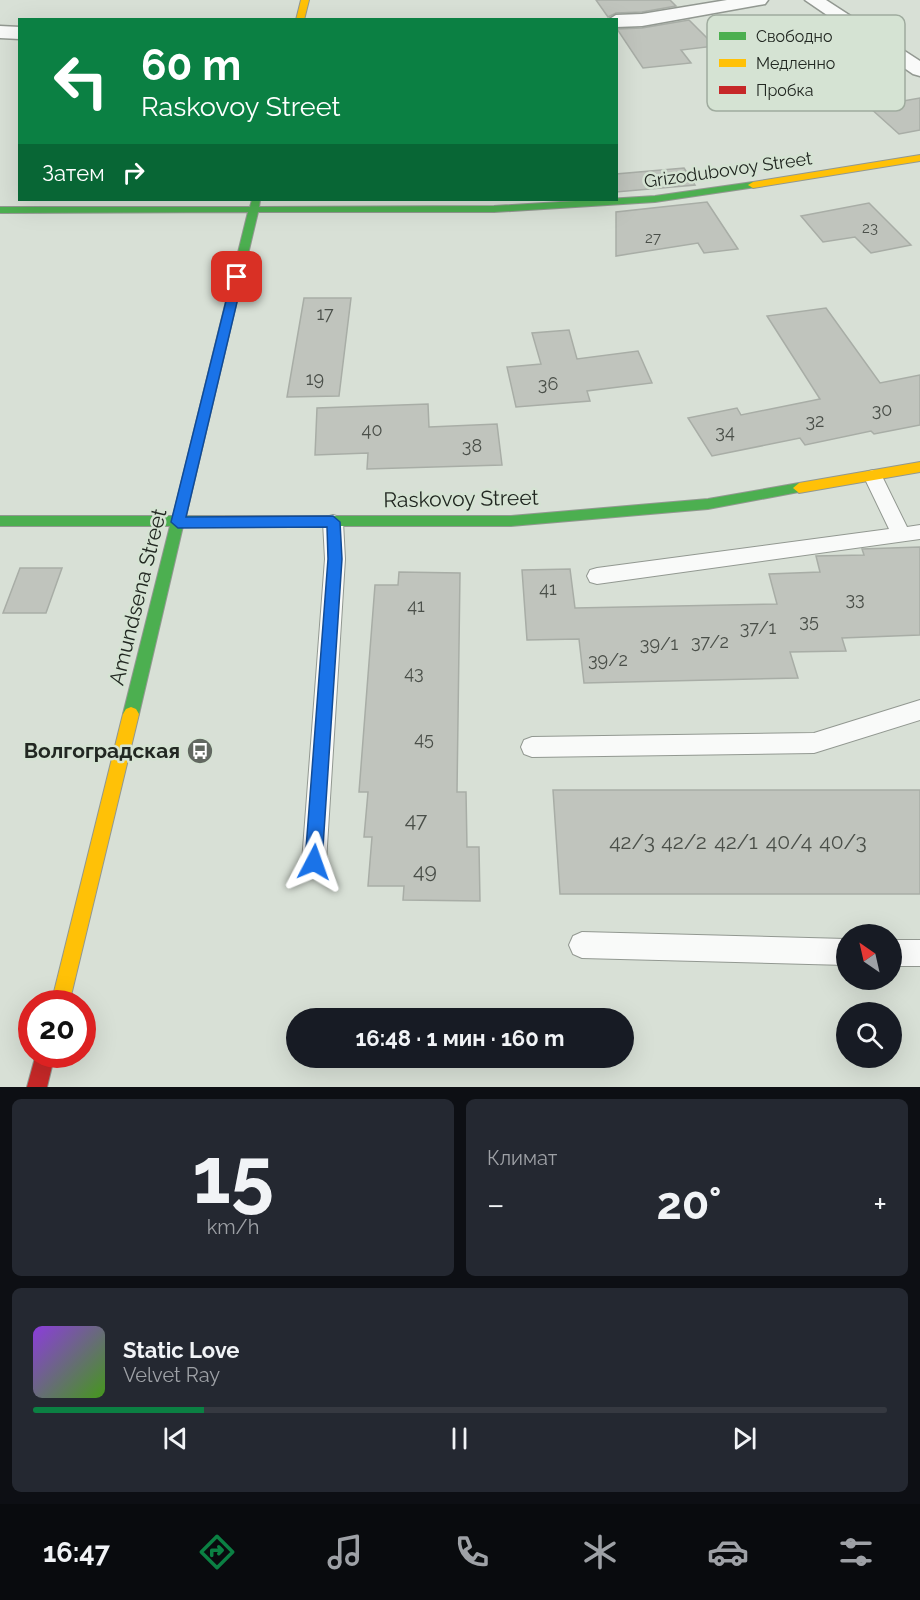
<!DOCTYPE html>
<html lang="ru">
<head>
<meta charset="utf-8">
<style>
  :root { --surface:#171b24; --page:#242831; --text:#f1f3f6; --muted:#9ea1a6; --line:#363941; --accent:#0b8043 }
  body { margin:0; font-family:Raleway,sans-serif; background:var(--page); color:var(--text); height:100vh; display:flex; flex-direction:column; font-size:22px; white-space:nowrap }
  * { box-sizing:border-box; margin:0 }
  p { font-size:20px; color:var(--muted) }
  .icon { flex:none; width:33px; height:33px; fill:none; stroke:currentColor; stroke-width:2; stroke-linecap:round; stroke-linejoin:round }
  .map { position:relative; height:1087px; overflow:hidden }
  .sheet { display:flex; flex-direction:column; gap:12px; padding:12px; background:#0d0f14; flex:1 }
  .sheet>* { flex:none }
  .guide { position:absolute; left:18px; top:18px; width:600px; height:183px; border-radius:0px; box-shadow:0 6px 24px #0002; background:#0b8043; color:#fff; overflow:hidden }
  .needle { width:39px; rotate:326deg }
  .buttons { position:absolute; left:836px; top:924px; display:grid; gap:12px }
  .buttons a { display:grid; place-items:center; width:66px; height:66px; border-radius:50%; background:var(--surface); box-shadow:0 6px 24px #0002; font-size:30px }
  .speed { position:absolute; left:18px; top:990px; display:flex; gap:12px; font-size:30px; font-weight:700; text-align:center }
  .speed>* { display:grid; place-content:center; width:78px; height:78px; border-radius:50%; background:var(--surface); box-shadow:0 6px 24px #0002; line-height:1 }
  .speed .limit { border:9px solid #d22; background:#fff; color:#111 }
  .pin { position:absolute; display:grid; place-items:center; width:51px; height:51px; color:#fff; margin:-26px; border-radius:12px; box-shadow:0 3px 9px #0006 }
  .me { position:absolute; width:66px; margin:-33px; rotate:4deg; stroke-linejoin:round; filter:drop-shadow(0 0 4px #0008) }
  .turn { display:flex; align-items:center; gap:21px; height:126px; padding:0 24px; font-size:27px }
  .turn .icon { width:78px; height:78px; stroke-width:2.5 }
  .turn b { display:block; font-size:42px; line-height:51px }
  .then { display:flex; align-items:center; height:57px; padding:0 24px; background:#0003; gap:12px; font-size:22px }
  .big { font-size:45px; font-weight:700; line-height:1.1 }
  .sheet .tile { flex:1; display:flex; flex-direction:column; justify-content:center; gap:9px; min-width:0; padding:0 21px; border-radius:9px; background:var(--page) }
  .sheet .dial { align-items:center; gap:0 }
  .dial b { font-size:78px; line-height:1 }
  .song { display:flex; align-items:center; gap:18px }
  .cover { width:72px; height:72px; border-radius:9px; background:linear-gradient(135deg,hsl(270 70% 55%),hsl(100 70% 35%)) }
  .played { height:6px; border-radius:3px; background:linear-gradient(90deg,var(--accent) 20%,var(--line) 20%) }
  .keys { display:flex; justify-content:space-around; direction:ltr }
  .heat { display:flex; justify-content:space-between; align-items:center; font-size:33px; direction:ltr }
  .sheet .tiles { flex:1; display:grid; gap:12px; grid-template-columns:1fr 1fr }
  .tile:last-child { grid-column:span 2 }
  .trip { position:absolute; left:286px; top:1008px; width:348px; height:60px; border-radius:30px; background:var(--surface); box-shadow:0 6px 24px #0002; font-weight:700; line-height:60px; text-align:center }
  .tab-bar { display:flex; height:96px; justify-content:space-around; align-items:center; background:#090b0e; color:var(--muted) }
  .tab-bar .icon { width:42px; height:42px }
  .tab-bar .on { color:var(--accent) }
  .tab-bar b { font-size:27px; color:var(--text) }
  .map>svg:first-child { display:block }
  .building { fill:#c0c4bd; stroke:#a8ada6; stroke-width:1.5 }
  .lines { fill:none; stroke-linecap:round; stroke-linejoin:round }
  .lane-casing { stroke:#929891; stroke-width:2 }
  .street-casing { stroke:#929891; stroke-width:3 }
  .fast-casing { stroke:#929891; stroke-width:2 }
  .slow-casing { stroke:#929891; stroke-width:2 }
  .jam-casing { stroke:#929891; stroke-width:2 }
  .lane { fill:#f9faf9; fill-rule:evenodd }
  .street { fill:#f9faf9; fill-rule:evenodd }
  .fast { fill:#4caf50; fill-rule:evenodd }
  .slow { fill:#ffc107; fill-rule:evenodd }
  .jam { fill:#c62828; fill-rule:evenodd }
  .route { fill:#1a73e8; stroke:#114b97; stroke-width:1.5 }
  .labels { text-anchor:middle; stroke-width:5; stroke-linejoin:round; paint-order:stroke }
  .far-number-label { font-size:15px; fill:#4a4f49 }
  .far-street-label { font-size:18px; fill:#222822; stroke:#d5e3d3 }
  .number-label { font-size:18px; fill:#4a4f49 }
  .street-label { font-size:21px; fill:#222822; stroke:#d5e3d3 }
  .poi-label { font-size:21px; font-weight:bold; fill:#222822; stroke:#d5e3d3; text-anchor:end }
  .near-number-label { font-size:21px; fill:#4a4f49 }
  .key { fill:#d5e3d3; stroke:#9fab9e; stroke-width:1.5 }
  .key-label { font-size:16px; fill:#222822 }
</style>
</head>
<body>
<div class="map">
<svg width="920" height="1087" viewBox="0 0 920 1087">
  <rect width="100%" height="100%" fill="#d8e0d6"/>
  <g class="building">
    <path d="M596 0H670L676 6 642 12 616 13 608 17Z"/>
    <path d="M689 20 715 46 681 50 691 63 643 68 617 29 642 28Z"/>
    <path d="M920 98V130L899 134 869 107Z"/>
    <path d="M684 168 695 185 616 192V174Z"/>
    <path d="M707 202 738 249 704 253 698 243 616 256V212Z"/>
    <path d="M869 203 911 245 871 253 855 237 823 242 801 216Z"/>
    <path d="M304 298H351L339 396 287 397Z"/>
    <path d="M826 308 880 383 920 375V425L874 434 871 431 805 445 800 438 712 456 688 418 737 408 741 415 820 399 767 316Z"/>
    <path d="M569 330 577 359 638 351 652 383 587 391 590 401 516 407 507 367 541 364 532 333Z"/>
    <path d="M428 404 429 427 497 424 502 465 367 469 368 453 315 455 317 408Z"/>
    <path d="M920 547V635L842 638 846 651 790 652 798 678 584 683 579 639 527 640 522 570 570 569 575 608 777 604 769 574 820 572 816 556 864 555 862 549Z"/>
    <path d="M20 568H62L46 613H3Z"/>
    <path d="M399 572 460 573 457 792H466L467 847H479L480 901 403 900 404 886H368L372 837H364L368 792H359L375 585H398Z"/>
    <path d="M553 790H920V894H560Z"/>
  </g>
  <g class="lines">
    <g class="lane-casing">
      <g id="lane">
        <path d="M873 470 880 472 907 527 920 525V539L597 584 590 582 587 576 590 570 597 568 889 529 864 477 866 472Z"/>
        <path d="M333 515 340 517 343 522 345 559 326 862 323 871 314 874 305 871 302 862 325 559 323 522 326 517Z"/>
        <path d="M920 700V720L814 753 532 757 524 754 521 747 524 740 532 737 814 733Z"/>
        <path d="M582 932 846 939V965L582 958 573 954 569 945 573 936Z"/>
        <rect x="891" y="940" width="29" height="26"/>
      </g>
    </g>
    <g class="street-casing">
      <g id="street">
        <path d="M727 0H768L765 4 759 5 642 26 616 27V20H608L616 15 642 14Z"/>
        <path d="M805 0H826L920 61V76L913 74Z"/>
        <path d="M0 26 20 27V39L0 38Z"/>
      </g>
    </g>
    <g class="fast-casing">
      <path id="fast" d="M753 182 758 185 756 187 655 202 494 212H258L186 516H511L708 499 799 483 805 488 804 491 708 509 511 526H183L139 714 136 719 131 721 126 719 123 714 170 526H0V516H173L248 212 0 213V207H250L252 200H260L259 207 494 206 655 196Z"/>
    </g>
    <g class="slow-casing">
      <g id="slow">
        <path d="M301 0H309L304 20H296Z"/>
        <path d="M920 155V161L753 188 748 185 753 182Z"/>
        <path d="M920 462V472L799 493 793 488 799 483Z"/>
        <path d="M131 707 136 709 139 714 69 1004H51L123 714 126 709Z"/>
      </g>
    </g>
    <g class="jam-casing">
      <path id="jam" d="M36 1054H55L47 1087H27Z"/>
    </g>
    <use href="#lane" class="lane"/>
    <use href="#street" class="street"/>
    <use href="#fast" class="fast"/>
    <use href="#slow" class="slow"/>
    <use href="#jam" class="jam"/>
  </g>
  <path class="route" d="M237 274 243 277 186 517 333 516 340 522 342 559 322 862 320 868 314 870 307 868 305 862 328 559 327 527 178 528 171 522 232 277Z"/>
  <defs>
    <g id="bus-disc" transform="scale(1.35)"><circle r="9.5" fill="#626861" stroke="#d5e3d3"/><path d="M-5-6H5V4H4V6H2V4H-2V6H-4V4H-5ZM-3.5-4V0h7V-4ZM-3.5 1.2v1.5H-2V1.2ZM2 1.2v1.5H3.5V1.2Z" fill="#fff"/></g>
  </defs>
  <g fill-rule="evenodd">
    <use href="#bus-disc" x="200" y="751"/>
  </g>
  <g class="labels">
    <g class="far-number-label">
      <text x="870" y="233">23</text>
      <text x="653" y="243">27</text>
    </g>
    <g class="far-street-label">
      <text transform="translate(728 170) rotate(-8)" y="6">Grizodubovoy Street</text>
    </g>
    <g class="number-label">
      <text x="325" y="320">17</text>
      <text x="315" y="385">19</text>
      <text x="548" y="390">36</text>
      <text x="882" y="416">30</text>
      <text x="815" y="427">32</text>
      <text x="372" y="436">40</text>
      <text x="725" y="438">34</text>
      <text x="472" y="452">38</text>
      <text x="548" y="595">41</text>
      <text x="855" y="605">33</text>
      <text x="416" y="612">41</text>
      <text x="809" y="627">35</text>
      <text x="758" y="634">37/1</text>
      <text x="710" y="648">37/2</text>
      <text x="659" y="650">39/1</text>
      <text x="608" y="666">39/2</text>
      <text x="414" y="679">43</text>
      <text x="424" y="745">45</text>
    </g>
    <g class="street-label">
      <text transform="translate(461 499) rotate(-1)" y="7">Raskovoy Street</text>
      <text transform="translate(138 597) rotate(-76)" y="7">Amundsena Street</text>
    </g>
    <g class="poi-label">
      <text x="180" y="758">Волгоградская</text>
    </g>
    <g class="near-number-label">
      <text x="416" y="827">47</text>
      <text x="632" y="849">42/3</text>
      <text x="684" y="849">42/2</text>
      <text x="736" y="849">42/1</text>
      <text x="789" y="849">40/4</text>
      <text x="843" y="849">40/3</text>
      <text x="425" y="878">49</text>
    </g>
  </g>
  <rect x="707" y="15" width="198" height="96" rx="9" class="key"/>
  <rect x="719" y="32" width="27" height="8" fill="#4caf50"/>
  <rect x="719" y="59" width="27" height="8" fill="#ffc107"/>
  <rect x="719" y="86" width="27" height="8" fill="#c62828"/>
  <g class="key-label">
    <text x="756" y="42">Свободно</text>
    <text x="756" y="69">Медленно</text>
    <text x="756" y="96">Пробка</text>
  </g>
</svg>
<div class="buttons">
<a><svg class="needle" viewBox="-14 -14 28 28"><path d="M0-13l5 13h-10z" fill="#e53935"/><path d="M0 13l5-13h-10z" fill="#9ea1a6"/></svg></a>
<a><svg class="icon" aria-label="search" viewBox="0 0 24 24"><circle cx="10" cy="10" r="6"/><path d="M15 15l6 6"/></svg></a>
</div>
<div class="speed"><div class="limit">20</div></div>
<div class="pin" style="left:237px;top:277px;background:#d93025"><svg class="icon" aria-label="arrive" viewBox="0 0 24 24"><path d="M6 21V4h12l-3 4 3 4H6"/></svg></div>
<svg class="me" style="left:314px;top:862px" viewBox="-20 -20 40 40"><path d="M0-17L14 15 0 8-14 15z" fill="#1a73e8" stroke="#fff" stroke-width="4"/></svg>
<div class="trip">16:48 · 1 мин · 160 m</div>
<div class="guide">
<div class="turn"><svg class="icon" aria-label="left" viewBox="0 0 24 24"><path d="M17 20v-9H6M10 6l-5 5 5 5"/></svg><div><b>60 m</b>Raskovoy Street</div></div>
<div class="then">Затем<svg class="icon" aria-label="right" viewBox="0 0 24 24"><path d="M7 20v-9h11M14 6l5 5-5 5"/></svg></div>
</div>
</div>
<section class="sheet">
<div class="tiles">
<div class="tile dial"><b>15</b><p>km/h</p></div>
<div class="tile"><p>Климат</p>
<div class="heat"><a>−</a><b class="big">20°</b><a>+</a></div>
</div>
<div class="tile">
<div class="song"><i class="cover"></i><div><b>Static Love</b><p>Velvet Ray</p></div></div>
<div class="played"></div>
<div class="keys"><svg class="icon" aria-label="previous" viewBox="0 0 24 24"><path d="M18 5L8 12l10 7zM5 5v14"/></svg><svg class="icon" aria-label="pause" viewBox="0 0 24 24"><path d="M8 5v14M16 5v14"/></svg><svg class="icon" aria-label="next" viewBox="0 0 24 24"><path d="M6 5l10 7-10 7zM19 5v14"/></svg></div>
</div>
</div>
</section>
<nav class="tab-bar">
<b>16:47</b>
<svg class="icon on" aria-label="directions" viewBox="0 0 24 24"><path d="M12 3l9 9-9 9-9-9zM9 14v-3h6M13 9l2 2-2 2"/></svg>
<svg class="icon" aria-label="music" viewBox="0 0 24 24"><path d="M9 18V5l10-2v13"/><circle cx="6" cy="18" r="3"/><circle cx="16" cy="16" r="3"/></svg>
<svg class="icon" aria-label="phone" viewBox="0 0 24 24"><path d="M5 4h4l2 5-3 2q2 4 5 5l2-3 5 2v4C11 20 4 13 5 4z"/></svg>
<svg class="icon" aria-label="climate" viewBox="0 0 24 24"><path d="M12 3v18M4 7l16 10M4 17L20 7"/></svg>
<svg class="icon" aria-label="car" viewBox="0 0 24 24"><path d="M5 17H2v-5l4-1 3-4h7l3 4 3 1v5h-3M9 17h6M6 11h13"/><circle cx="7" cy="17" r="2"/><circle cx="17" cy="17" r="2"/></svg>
<svg class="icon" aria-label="filters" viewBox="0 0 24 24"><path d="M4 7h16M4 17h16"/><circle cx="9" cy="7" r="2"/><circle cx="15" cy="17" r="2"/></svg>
</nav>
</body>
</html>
